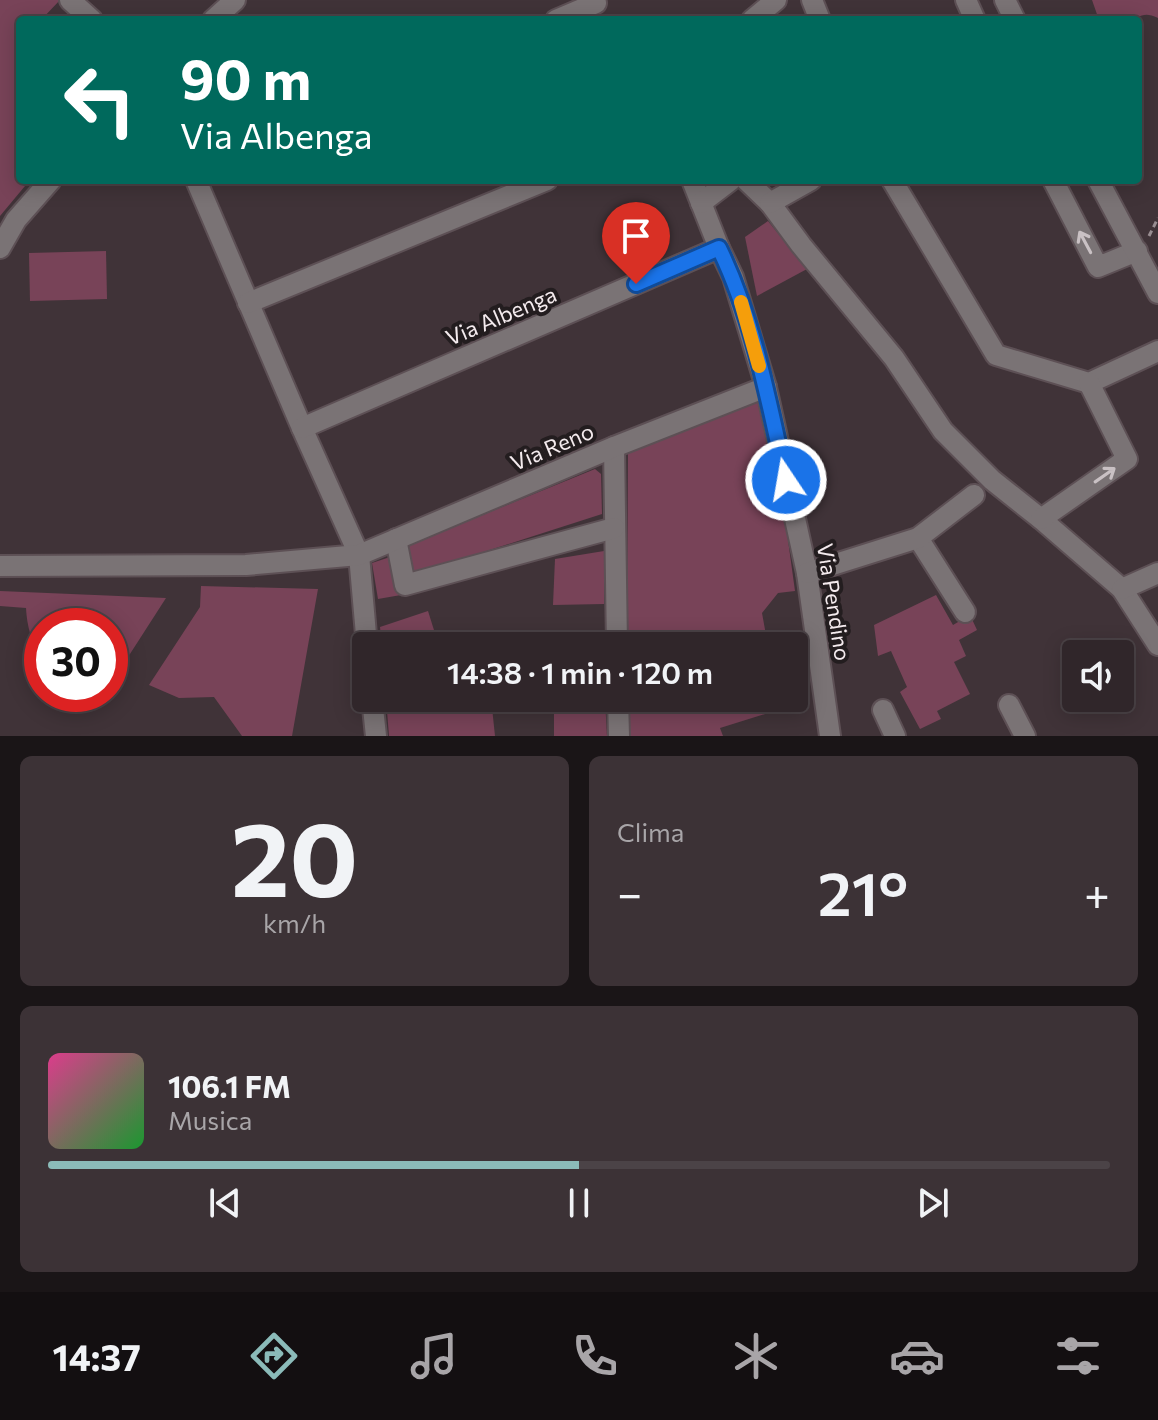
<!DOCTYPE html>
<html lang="it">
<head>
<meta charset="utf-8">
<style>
  :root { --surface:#30262a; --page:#3c3236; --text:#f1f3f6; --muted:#a8a5a8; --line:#4b4347; --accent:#8bbbb9 }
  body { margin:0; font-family:Commissioner,sans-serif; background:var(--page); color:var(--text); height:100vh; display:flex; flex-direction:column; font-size:30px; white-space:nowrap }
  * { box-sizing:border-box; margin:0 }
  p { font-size:26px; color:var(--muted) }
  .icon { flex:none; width:44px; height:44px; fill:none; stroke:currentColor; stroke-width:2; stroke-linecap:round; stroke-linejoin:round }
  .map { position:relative; height:736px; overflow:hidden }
  .side { display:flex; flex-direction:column; gap:20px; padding:20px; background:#1a1517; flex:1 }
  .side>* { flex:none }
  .hud { position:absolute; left:16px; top:16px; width:1126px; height:168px; border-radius:8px; box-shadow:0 4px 20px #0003,0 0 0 2px var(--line); background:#00695c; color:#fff; overflow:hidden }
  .tools { position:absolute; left:1062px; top:640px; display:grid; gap:16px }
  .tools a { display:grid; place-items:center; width:72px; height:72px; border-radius:8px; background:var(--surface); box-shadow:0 4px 20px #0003,0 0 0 2px var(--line); font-size:40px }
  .speed { position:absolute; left:24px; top:608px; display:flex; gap:16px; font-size:40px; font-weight:700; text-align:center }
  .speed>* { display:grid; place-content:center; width:104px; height:104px; border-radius:50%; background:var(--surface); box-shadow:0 4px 20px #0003,0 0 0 2px var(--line); line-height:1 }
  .speed .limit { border:12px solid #d22; background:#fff; color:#111 }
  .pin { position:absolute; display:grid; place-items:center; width:68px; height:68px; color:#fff; margin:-82px -34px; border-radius:50% 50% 50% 0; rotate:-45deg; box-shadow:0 0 8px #0007 }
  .pin .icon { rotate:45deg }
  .me { position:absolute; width:88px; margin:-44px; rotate:348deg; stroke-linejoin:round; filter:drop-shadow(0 0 6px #0008) }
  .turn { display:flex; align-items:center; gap:28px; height:168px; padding:0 32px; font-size:36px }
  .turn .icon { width:104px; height:104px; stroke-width:2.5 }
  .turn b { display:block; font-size:56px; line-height:68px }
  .big { font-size:60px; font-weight:600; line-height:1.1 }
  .side .widget { flex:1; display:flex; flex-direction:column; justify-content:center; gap:12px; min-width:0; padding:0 28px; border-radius:12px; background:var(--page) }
  .side .dial { align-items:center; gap:0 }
  .dial b { font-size:104px; line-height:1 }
  .song { display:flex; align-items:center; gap:24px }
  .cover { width:96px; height:96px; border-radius:12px; background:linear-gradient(135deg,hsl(330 70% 55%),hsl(130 70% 35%)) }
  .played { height:8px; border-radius:4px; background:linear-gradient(90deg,var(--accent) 50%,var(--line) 50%) }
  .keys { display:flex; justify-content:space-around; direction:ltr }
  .heat { display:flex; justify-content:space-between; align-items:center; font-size:44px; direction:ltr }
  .side .tiles { flex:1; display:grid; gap:20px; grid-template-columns:1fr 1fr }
  .widget:last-child { grid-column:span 2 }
  .trip { position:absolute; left:352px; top:632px; width:456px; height:80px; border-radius:8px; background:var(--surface); box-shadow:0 4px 20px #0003,0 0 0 2px var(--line); font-weight:600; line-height:80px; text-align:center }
  .tabs { display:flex; height:128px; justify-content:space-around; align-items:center; background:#130f11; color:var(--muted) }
  .tabs .icon { width:56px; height:56px }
  .tabs .on { color:var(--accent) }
  .tabs b { font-size:36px; color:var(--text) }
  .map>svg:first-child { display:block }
  .green { fill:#784358 }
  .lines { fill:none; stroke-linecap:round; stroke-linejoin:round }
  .minor-casing { stroke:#5d5055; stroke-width:24 }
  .path { stroke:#988d91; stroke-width:3; stroke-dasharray:6 4; stroke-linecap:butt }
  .minor { stroke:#7a7375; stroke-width:20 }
  .oneway { stroke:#c9c1c4 }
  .route-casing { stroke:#114b97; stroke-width:20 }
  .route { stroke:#1a73e8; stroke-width:14 }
  .slow { stroke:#f59e0b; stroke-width:14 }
  .labels { text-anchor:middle; stroke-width:8; stroke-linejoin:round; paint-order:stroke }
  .street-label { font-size:22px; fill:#f4ebee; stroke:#231d1f }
</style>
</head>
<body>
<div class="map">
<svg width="1158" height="736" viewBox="0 0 1158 736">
  <rect width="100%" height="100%" fill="#403338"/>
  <g class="green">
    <path d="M0 0H60L41 20H20V41L14 47 20 53V180H30L0 216Z"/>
    <path d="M1092 0H1158V18C1142 10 1140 19 1126 20 1118 21 1108 20 1099 20Z"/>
    <path d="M768 221 807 269 757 296 745 237Z"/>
    <path d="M106 251 107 299 30 301 29 253Z"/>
    <path d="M763 396 781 489 795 591 778 593 762 613 768 646H627L628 450Z"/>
    <path d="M595 469 601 474 602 514 412 575 406 546Z"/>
    <path d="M604 551V604L553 605 555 559Z"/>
    <path d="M390 557 401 595 378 599 372 563Z"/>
    <path d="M201 586 318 589 292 736H242L214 697 179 698 149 685 200 607Z"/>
    <path d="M0 591 166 598 110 685V626H42V657C31 642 27 626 26 608L0 606Z"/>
    <path d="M936 595 953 625 970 615 977 630 959 640 966 656 954 662 970 694 937 711 941 719 920 729 900 692 907 687 891 651 878 656 874 625Z"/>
    <path d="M428 611 439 646H382L380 627Z"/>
    <path d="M386 698H491L495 736H389Z"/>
    <path d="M554 698H605L607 736H554Z"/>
    <path d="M627 698H779L781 709 720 728 723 736H627Z"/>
  </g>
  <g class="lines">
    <g class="minor-casing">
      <g id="minor">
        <path d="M70 0 92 20"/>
        <path d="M812 0 820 20"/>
        <path d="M966 0 975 20"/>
        <path d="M1005 0 1015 20"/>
        <path d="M213 20 235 0"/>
        <path d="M556 20 596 3"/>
        <path d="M752 20 776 0"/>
        <path d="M196 180 302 428 359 555 367 646"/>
        <path d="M692 180 719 248 733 277 766 387 807 573 830 736"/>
        <path d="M746 180 770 203 801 245 894 358 943 431 992 480 1041 519 1122 589 1158 645"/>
        <path d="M892 180 996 355 1089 383 1158 351"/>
        <path d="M1053 180 1098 267 1137 251"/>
        <path d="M1098 180 1158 293"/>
        <path d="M701 203 731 180"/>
        <path d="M770 203 811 180"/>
        <path d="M0 248 16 220 51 180"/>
        <path d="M248 303 547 180"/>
        <path d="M302 428 719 248"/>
        <path d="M614 447 617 646"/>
        <path d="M1041 519 1127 459 1089 383"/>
        <path d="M918 538 965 612"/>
        <path d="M396 539 405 585 614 528"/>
        <path d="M0 566 246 565 359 555 614 447 766 387"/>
        <path d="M807 573 918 538 974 495"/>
        <path d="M1122 589 1158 573"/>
        <path d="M372 698 376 736"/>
        <path d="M618 698 619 736"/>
        <path d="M1009 705 1025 736"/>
        <path d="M883 710 895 736"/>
      </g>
    </g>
    <path class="path" d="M1149 236 1158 218"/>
    <use href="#minor" class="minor"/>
  </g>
  <defs><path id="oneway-shaft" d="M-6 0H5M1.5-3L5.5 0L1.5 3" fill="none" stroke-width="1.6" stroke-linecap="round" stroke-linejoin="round" transform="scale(2)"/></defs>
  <g class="oneway">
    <use href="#oneway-shaft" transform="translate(1085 242) rotate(-118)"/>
    <use href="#oneway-shaft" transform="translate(1105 475) rotate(-35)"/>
  </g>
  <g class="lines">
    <g class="route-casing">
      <path id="route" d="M636 284 719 248C754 320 769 403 786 480"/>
    </g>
    <use href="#route" class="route"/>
    <path class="slow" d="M741 302 759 366"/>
  </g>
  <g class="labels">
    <g class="street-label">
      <text transform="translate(501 316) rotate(-23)" y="8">Via Albenga</text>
      <text transform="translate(552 447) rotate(-23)" y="8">Via Reno</text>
      <text transform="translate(834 602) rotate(81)" y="8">Via Pendino</text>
    </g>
  </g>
</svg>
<div class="tools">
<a><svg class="icon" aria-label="sound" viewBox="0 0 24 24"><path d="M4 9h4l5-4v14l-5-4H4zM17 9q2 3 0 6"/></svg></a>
</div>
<div class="speed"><div class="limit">30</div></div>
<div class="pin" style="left:636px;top:284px;background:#d93025"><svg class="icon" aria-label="arrive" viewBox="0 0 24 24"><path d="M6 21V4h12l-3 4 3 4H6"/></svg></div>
<svg class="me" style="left:786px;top:480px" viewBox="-20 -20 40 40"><circle r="17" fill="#1a73e8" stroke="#fff" stroke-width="3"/><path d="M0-11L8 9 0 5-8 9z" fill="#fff"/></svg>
<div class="trip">14:38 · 1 min · 120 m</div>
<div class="hud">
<div class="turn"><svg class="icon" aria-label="left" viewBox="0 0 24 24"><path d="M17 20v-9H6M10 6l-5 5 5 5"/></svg><div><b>90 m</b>Via Albenga</div></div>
</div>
</div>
<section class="side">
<div class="tiles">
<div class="widget dial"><b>20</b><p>km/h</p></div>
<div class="widget"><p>Clima</p>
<div class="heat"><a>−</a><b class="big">21°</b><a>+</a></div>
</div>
<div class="widget">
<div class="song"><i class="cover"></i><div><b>106.1 FM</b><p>Musica</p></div></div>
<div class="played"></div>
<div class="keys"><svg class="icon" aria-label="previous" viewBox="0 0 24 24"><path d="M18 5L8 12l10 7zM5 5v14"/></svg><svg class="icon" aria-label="pause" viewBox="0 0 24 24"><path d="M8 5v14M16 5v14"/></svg><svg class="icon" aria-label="next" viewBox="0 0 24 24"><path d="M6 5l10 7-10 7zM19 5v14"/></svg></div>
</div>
</div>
</section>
<nav class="tabs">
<b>14:37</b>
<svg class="icon on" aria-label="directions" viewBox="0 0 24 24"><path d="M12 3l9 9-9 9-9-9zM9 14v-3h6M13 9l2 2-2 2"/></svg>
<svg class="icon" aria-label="music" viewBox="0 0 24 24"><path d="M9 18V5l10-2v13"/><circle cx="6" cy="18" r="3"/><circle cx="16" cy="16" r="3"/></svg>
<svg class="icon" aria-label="phone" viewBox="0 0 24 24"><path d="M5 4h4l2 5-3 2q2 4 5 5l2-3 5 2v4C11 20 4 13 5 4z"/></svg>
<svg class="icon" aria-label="climate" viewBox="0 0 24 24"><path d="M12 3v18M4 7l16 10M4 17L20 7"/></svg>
<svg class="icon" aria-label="car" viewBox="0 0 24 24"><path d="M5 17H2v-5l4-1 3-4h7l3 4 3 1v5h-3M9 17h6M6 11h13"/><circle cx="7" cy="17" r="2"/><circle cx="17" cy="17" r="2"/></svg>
<svg class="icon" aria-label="filters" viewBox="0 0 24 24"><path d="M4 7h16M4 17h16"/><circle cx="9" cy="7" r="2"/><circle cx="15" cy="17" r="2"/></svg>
</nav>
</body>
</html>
